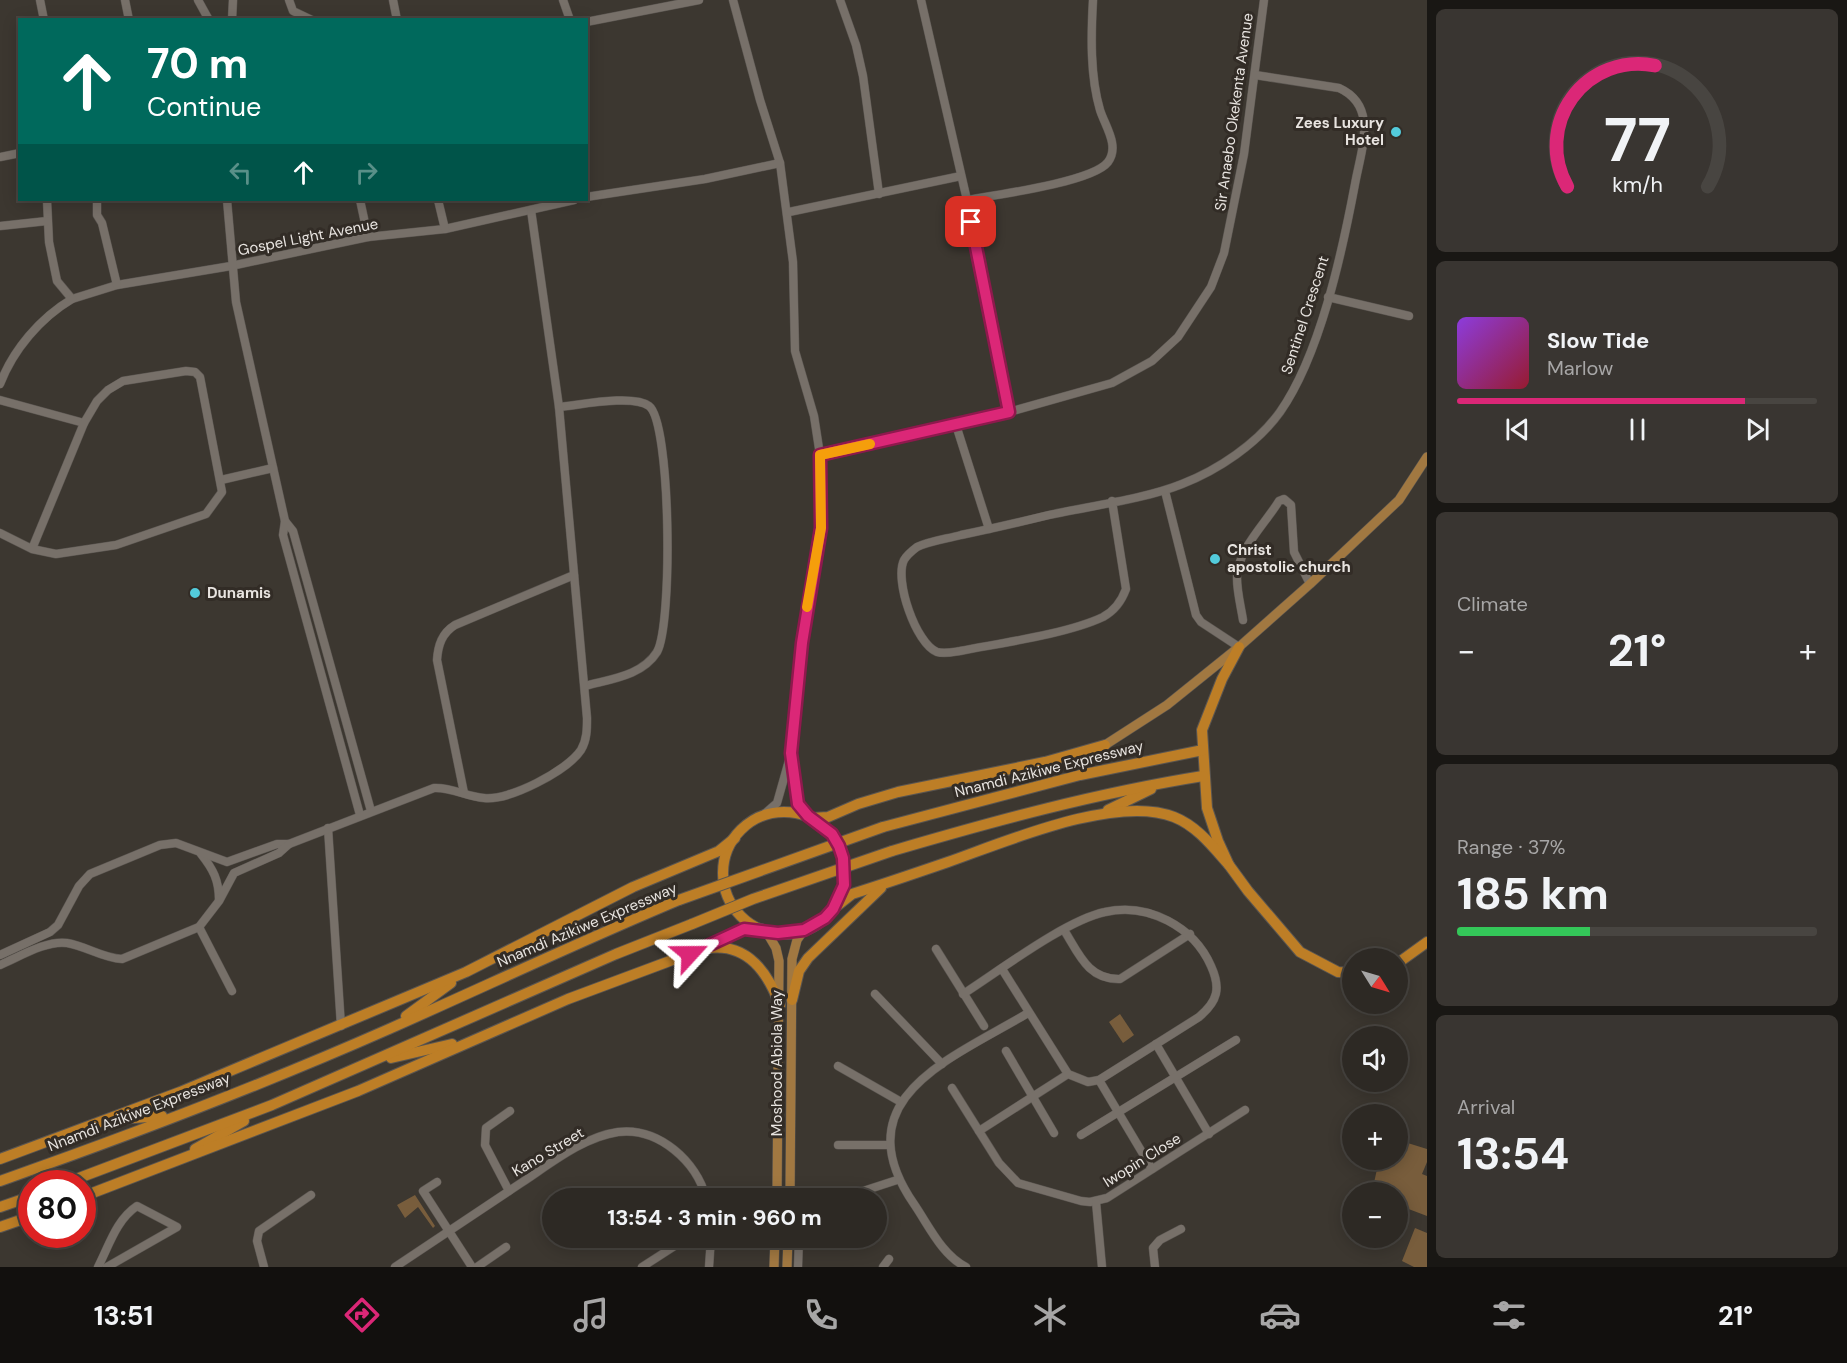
<!DOCTYPE html>
<html lang="en">
<head>
<meta charset="utf-8">
<style>
  :root { --surface:#2d2924; --page:#393531; --text:#f1f3f6; --muted:#a7a6a6; --line:#484541; --accent:#db2777 }
  body { margin:0; font-family:"DM Sans",sans-serif; background:var(--page); color:var(--text); height:100vh; display:flex; flex-direction:column; font-size:22px; white-space:nowrap }
  * { box-sizing:border-box; margin:0 }
  p { font-size:20px; color:var(--muted) }
  .icon { flex:none; width:33px; height:33px; fill:none; stroke:currentColor; stroke-width:2; stroke-linecap:round; stroke-linejoin:round }
  .map { position:relative; flex:1; overflow:hidden }
  .panel { display:flex; flex-direction:column; gap:9px; padding:9px; background:#191714; width:420px }
  .panel>* { flex:none }
  .top-card { position:absolute; left:18px; top:18px; width:570px; height:183px; border-radius:0px; box-shadow:0 3px 15px #0003,0 0 0 2px var(--line); background:#00695c; color:#fff; overflow:hidden }
  .needle { width:39px; rotate:127deg }
  .buttons { position:absolute; left:1342px; top:948px; display:grid; gap:12px }
  .buttons a { display:grid; place-items:center; width:66px; height:66px; border-radius:50%; background:var(--surface); box-shadow:0 3px 15px #0003,0 0 0 2px var(--line); font-size:30px }
  .speed { position:absolute; left:18px; top:1170px; display:flex; gap:12px; font-size:30px; font-weight:700; text-align:center }
  .speed>* { display:grid; place-content:center; width:78px; height:78px; border-radius:50%; background:var(--surface); box-shadow:0 3px 15px #0003,0 0 0 2px var(--line); line-height:1 }
  .speed .limit { border:9px solid #d22; background:#fff; color:#111 }
  .pin { position:absolute; display:grid; place-items:center; width:51px; height:51px; color:#fff; margin:-26px; border-radius:12px; box-shadow:0 3px 9px #0006 }
  .me { position:absolute; width:66px; margin:-33px; rotate:66deg; stroke-linejoin:round; filter:drop-shadow(0 0 4px #0008) }
  .turn { display:flex; align-items:center; gap:21px; height:126px; padding:0 30px; font-size:27px }
  .turn .icon { width:78px; height:78px; stroke-width:2.5 }
  .turn b { display:block; font-size:42px; line-height:51px }
  .lanes { display:flex; align-items:center; height:57px; padding:0 30px; background:#0003; justify-content:center; gap:30px; direction:ltr }
  .lanes .off { opacity:.35 }
  .big { font-size:45px; font-weight:700; line-height:1.1 }
  .panel .card { flex:1; display:flex; flex-direction:column; justify-content:center; gap:9px; min-width:0; padding:0 21px; border-radius:9px; background:var(--page) }
  .panel .dial { align-items:center; gap:0 }
  .dial svg { height:156px; overflow:visible; fill:none; stroke:var(--line); stroke-width:7; stroke-linecap:round; text-anchor:middle }
  .dial text { fill:var(--text); stroke:none }
  .song { display:flex; align-items:center; gap:18px }
  .cover { width:72px; height:72px; border-radius:9px; background:linear-gradient(135deg,hsl(270 70% 55%),hsl(350 70% 35%)) }
  .played { height:6px; border-radius:3px; background:linear-gradient(90deg,var(--accent) 80%,var(--line) 80%) }
  .keys { display:flex; justify-content:space-around; direction:ltr }
  .heat { display:flex; justify-content:space-between; align-items:center; font-size:33px; direction:ltr }
  .charge { height:9px; border-radius:4px; background:linear-gradient(90deg,#34c759 37%,var(--line) 0) }
  .trip { position:absolute; left:542px; top:1188px; width:345px; height:60px; border-radius:30px; background:var(--surface); box-shadow:0 3px 15px #0003,0 0 0 2px var(--line); font-weight:700; line-height:60px; text-align:center }
  .tab-bar { display:flex; height:96px; justify-content:space-around; align-items:center; background:#12100e; color:var(--muted) }
  .tab-bar .icon { width:42px; height:42px }
  .tab-bar .on { color:var(--accent) }
  .tab-bar b { font-size:27px; color:var(--text) }
  main { display:flex; flex:1; min-height:0 }
  .map>svg:first-child { display:block }
  .green { fill:#785d3c }
  .lines { fill:none; stroke-linecap:round; stroke-linejoin:round }
  .minor-casing { stroke:#5a5550; stroke-width:9 }
  .major-casing { stroke:#5a5550; stroke-width:10 }
  .highway-casing { stroke:#5a5550; stroke-width:12 }
  .minor { stroke:#777069; stroke-width:8 }
  .major { stroke:#a17841; stroke-width:9 }
  .highway { stroke:#bd7e26; stroke-width:10 }
  .highway-bridge-casing { stroke:#5a5550; stroke-width:12; stroke-linecap:butt }
  .highway-bridge { stroke:#bd7e26; stroke-width:10 }
  .route-casing { stroke:#8e194d; stroke-width:15 }
  .route { stroke:#db2777; stroke-width:10 }
  .slow { stroke:#f59e0b; stroke-width:10 }
  .poi-dot { fill:#53cbdb; stroke:#322c26; stroke-width:2 }
  .labels { text-anchor:middle; stroke-width:6; stroke-linejoin:round; paint-order:stroke }
  .street-label { font-size:15px; fill:#e8e4e0; stroke:#322c26 }
  .poi-label { font-size:15px; font-weight:bold; fill:#e8e4e0; stroke:#322c26; text-anchor:start }
</style>
</head>
<body>
<main>
<div class="map">
<svg width="1427" height="1267" viewBox="0 0 1427 1267">
  <rect width="100%" height="100%" fill="#3c3730"/>
  <g class="green">
    <path d="M1120 1014 1134 1035 1123 1043 1109 1022Z"/>
    <path d="M1398 1140 1427 1149V1162L1422 1174 1427 1176V1216L1398 1205V1192H1372L1379 1160H1398Z"/>
    <path d="M415 1195 435 1226 433 1228 418 1207 405 1218 397 1205Z"/>
    <path d="M1415 1228 1427 1233V1267H1414L1402 1261Z"/>
  </g>
  <g class="lines">
    <g class="minor-casing">
      <g id="minor">
        <path d="M40 0 44 20"/>
        <path d="M125 0 129 20"/>
        <path d="M198 0 209 20"/>
        <path d="M289 0 293 11 312 20"/>
        <path d="M393 0 397 20"/>
        <path d="M563 0 570 20"/>
        <path d="M733 0 760 100 780 163 793 262 795 351 814 416 820 455 821 528 804 626 791 752 796 796 808 817"/>
        <path d="M840 0 856 45 863 76 879 194"/>
        <path d="M921 0 967 200 1009 412"/>
        <path d="M232 20 233 0"/>
        <path d="M586 22 699 0"/>
        <path d="M0 157 20 153"/>
        <path d="M586 197 705 179 780 163"/>
        <path d="M47 200 49 242 57 281 72 299 117 285 231 266 368 237 445 229 574 200"/>
        <path d="M97 200V215L102 223 117 285"/>
        <path d="M227 200 236 302 285 521 283 535 360 815"/>
        <path d="M360 200 368 237"/>
        <path d="M438 200 445 229"/>
        <path d="M967 200C996 195 1093 182 1108 162 1120 146 1105 126 1100 110 1090 76 1091 35 1093 0"/>
        <path d="M789 212 961 176"/>
        <path d="M0 226 47 221"/>
        <path d="M1328 297 1409 316"/>
        <path d="M0 384C13 350 40 318 72 299"/>
        <path d="M0 400 84 423"/>
        <path d="M559 407C580 405 633 394 649 406 671 422 673 624 657 652 642 676 610 679 585 686"/>
        <path d="M956 425 989 529"/>
        <path d="M820 455 1009 412 1112 383 1152 361 1178 337 1211 287 1224 253 1244 154 1264 0"/>
        <path d="M221 480 273 468"/>
        <path d="M1165 491 1196 615 1201 622 1239 647"/>
        <path d="M1112 501 1126 589C1122 600 1114 611 1103 617 1067 634 1001 643 960 651 953 652 945 654 937 652 916 644 894 580 904 560 907 555 913 550 917 547 930 541 946 539 961 535 990 529 1020 522 1049 515 1090 506 1145 499 1182 484 1218 470 1257 444 1280 412 1320 355 1342 253 1355 184 1361 150 1379 106 1339 88L1255 75"/>
        <path d="M285 521 293 531 371 811"/>
        <path d="M0 533 32 549 56 554 116 545 206 514 222 492 200 377 195 372 186 371 123 381 108 390 97 401 84 423 32 549"/>
        <path d="M1243 620C1241 607 1237 592 1237 578 1237 550 1265 524 1279 501L1284 499 1291 505 1294 552 1310 584"/>
        <path d="M464 793 437 660C438 645 442 633 455 625L574 575"/>
        <path d="M762 816 777 803 790 757"/>
        <path d="M328 828 341 1026"/>
        <path d="M201 854C213 869 219 880 219 900"/>
        <path d="M199 927 232 991"/>
        <path d="M1064 930C1079 954 1088 980 1120 979L1190 934"/>
        <path d="M936 949 984 1026"/>
        <path d="M0 955 50 932 58 925 79 886 90 874 160 845 176 843 227 862 277 844H289"/>
        <path d="M0 965C19 957 46 940 67 943 86 946 102 958 122 959L199 927 219 901 234 873 279 853 289 844 434 788C452 787 467 797 484 798 509 801 567 771 581 750 587 740 587 729 587 718L559 407 531 210"/>
        <path d="M875 994 942 1064"/>
        <path d="M963 994C999 971 1066 920 1105 912 1148 902 1194 927 1211 966 1221 988 1218 1001 1199 1017L1099 1080 1088 1082 1068 1074 1002 969"/>
        <path d="M1156 1044 1209 1134"/>
        <path d="M1006 1051 1054 1133"/>
        <path d="M838 1066 901 1102"/>
        <path d="M1099 1080 1152 1169"/>
        <path d="M952 1088 999 1163 1018 1183 1081 1201 1090 1202 1107 1198 1245 1110"/>
        <path d="M979 1131 1068 1074"/>
        <path d="M1081 1135 1236 1040"/>
        <path d="M838 1145H890"/>
        <path d="M437 1182 423 1191 472 1267"/>
        <path d="M509 1191 485 1145 486 1128 510 1111"/>
        <path d="M777 1191 854 1194 897 1180"/>
        <path d="M1096 1202 1102 1267"/>
        <path d="M711 1243 788 1244"/>
        <path d="M98 1267C109 1246 116 1220 137 1206L177 1227 107 1267"/>
        <path d="M264 1267 257 1241 259 1231 311 1195"/>
        <path d="M395 1267C437 1239 479 1211 521 1183 550 1164 583 1137 618 1132 659 1127 697 1162 706 1198"/>
        <path d="M477 1267 506 1247"/>
        <path d="M642 1267 687 1238"/>
        <path d="M709 1267 711 1238"/>
        <path d="M798 1267 799 1238"/>
        <path d="M883 1267 889 1259"/>
        <path d="M966 1267C942 1255 929 1226 914 1204 841 1098 953 1058 1028 1013"/>
        <path d="M1155 1267 1153 1248 1160 1240 1181 1229"/>
      </g>
    </g>
    <g class="major-casing">
      <g id="major">
        <path d="M1105 745 1167 705 1239 647 1310 584 1399 500 1427 457"/>
        <path d="M766 931 776 948 779 961 777 1198"/>
        <path d="M790 1198 792 959 797 940 804 930"/>
        <path d="M774 1267 775 1238"/>
        <path d="M787 1267 788 1238"/>
      </g>
    </g>
    <g class="highway-casing">
      <g id="highway">
        <path d="M1239 647 1222 679 1202 730 1207 808 1218 841 1229 865 1248 891 1300 952 1338 972 1353 973"/>
        <path d="M1108 810 1151 789"/>
        <circle cx="784" cy="873" r="61"/>
        <path d="M812 818 828 817 858 804 898 792 1045 762 1105 745"/>
        <path d="M883 827 1080 775 1203 750"/>
        <path d="M892 851C994 821 1097 793 1203 776"/>
        <path d="M833 909 852 894C884 884 916 873 948 862 1005 842 1116 794 1174 817 1197 826 1213 847 1229 865"/>
        <path d="M709 948C748 943 768 973 780 1005"/>
        <path d="M1398 963 1427 942"/>
        <path d="M792 1000 799 971 808 958 881 888"/>
        <path d="M406 1016 451 983"/>
        <path d="M391 1058 452 1044"/>
        <path d="M118 1119 162 1116"/>
        <path d="M195 1149 244 1121"/>
        <path d="M0 1159 180 1092 466 972 633 887 719 851 735 838"/>
        <path d="M0 1181C131 1135 262 1085 389 1029 486 986 581 941 679 900"/>
        <path d="M63 1184 272 1105 616 954 692 924"/>
        <path d="M82 1197 358 1091 568 999 702 949 739 931 750 928 761 929"/>
        <path d="M0 1207 32 1196"/>
        <path d="M0 1227 32 1216"/>
      </g>
    </g>
    <use href="#minor" class="minor"/>
    <use href="#major" class="major"/>
    <use href="#highway" class="highway"/>
    <g class="highway-bridge-casing">
      <g id="highway-bridge">
        <path d="M679 900 883 827"/>
        <path d="M692 924 753 899 892 851"/>
      </g>
    </g>
    <use href="#highway-bridge" class="highway-bridge"/>
  </g>
  <g class="lines">
    <g class="route-casing">
      <path id="route" d="M690 954 744 929 778 933 804 930 825 918 833 909 844 885 843 858 839 846 832 834 808 816 798 804 791 753 802 643 821 528 820 455 1009 412 971 222"/>
    </g>
    <use href="#route" class="route"/>
    <path class="slow" d="M807 607 821 528 820 455 870 444"/>
  </g>
  <g class="poi-dot">
    <circle cx="1396" cy="132" r="6"/>
    <circle cx="1215" cy="559" r="6"/>
    <circle cx="195" cy="593" r="6"/>
  </g>
  <g class="labels">
    <g class="street-label">
      <text transform="translate(1234 112) rotate(-82)" y="5">Sir Anaebo Okekenta Avenue</text>
      <text transform="translate(308 237) rotate(-11)" y="5">Gospel Light Avenue</text>
      <text transform="translate(1305 315) rotate(-72)" y="5">Sentinel Crescent</text>
      <text transform="translate(1049 769) rotate(-14)" y="5">Nnamdi Azikiwe Expressway</text>
      <text transform="translate(587 925) rotate(-23)" y="5">Nnamdi Azikiwe Expressway</text>
      <text transform="translate(777 1063) rotate(-90)" y="5">Moshood Abiola Way</text>
      <text transform="translate(139 1112) rotate(-21)" y="5">Nnamdi Azikiwe Expressway</text>
      <text transform="translate(548 1152) rotate(-31)" y="5">Kano Street</text>
      <text transform="translate(1142 1160) rotate(-32)" y="5">Iwopin Close</text>
    </g>
    <g class="poi-label">
      <text x="1384" y="128" text-anchor="end">Zees Luxury<tspan x="1384" dy="17">Hotel</tspan></text>
      <text x="1227" y="555">Christ<tspan x="1227" dy="17">apostolic church</tspan></text>
      <text x="207" y="598">Dunamis</text>
    </g>
  </g>
</svg>
<div class="buttons">
<a><svg class="needle" viewBox="-14 -14 28 28"><path d="M0-13l5 13h-10z" fill="#e53935"/><path d="M0 13l5-13h-10z" fill="#a7a6a6"/></svg></a>
<a><svg class="icon" aria-label="sound" viewBox="0 0 24 24"><path d="M4 9h4l5-4v14l-5-4H4zM17 9q2 3 0 6"/></svg></a>
<a>+</a>
<a>−</a>
</div>
<div class="speed"><div class="limit">80</div></div>
<div class="pin" style="left:971px;top:222px;background:#d93025"><svg class="icon" aria-label="arrive" viewBox="0 0 24 24"><path d="M6 21V4h12l-3 4 3 4H6"/></svg></div>
<svg class="me" style="left:690px;top:954px" viewBox="-20 -20 40 40"><path d="M0-17L14 15 0 8-14 15z" fill="#db2777" stroke="#fff" stroke-width="4"/></svg>
<div class="trip">13:54 · 3 min · 960 m</div>
<div class="top-card">
<div class="turn"><svg class="icon" aria-label="ahead" viewBox="0 0 24 24"><path d="M12 20V5M6 11l6-6 6 6"/></svg><div><b>70 m</b>Continue</div></div>
<div class="lanes"><svg class="icon off" aria-label="left" viewBox="0 0 24 24"><path d="M17 20v-9H6M10 6l-5 5 5 5"/></svg><svg class="icon" aria-label="ahead" viewBox="0 0 24 24"><path d="M12 20V5M6 11l6-6 6 6"/></svg><svg class="icon off" aria-label="right" viewBox="0 0 24 24"><path d="M7 20v-9h11M14 6l5 5-5 5"/></svg></div>
</div>
</div>
<section class="panel">
<div class="card dial"><svg viewBox="0 0 100 80">
<path d="M14 69A42 42 0 1 1 86 69"/>
<path d="M14 69A42 42 0 0 1 59 7" stroke="#db2777"/>
<text x="50" y="56" font-size="32" font-weight="700">77</text>
<text x="50" y="72" font-size="11">km/h</text>
</svg></div>
<div class="card">
<div class="song"><i class="cover"></i><div><b>Slow Tide</b><p>Marlow</p></div></div>
<div class="played"></div>
<div class="keys"><svg class="icon" aria-label="previous" viewBox="0 0 24 24"><path d="M18 5L8 12l10 7zM5 5v14"/></svg><svg class="icon" aria-label="pause" viewBox="0 0 24 24"><path d="M8 5v14M16 5v14"/></svg><svg class="icon" aria-label="next" viewBox="0 0 24 24"><path d="M6 5l10 7-10 7zM19 5v14"/></svg></div>
</div>
<div class="card"><p>Climate</p>
<div class="heat"><a>−</a><b class="big">21°</b><a>+</a></div>
</div>
<div class="card"><p>Range · 37%</p><b class="big">185 km</b><div class="charge"></div></div>
<div class="card"><p>Arrival</p><b class="big">13:54</b></div>
</section>
</main>
<nav class="tab-bar">
<b>13:51</b>
<svg class="icon on" aria-label="directions" viewBox="0 0 24 24"><path d="M12 3l9 9-9 9-9-9zM9 14v-3h6M13 9l2 2-2 2"/></svg>
<svg class="icon" aria-label="music" viewBox="0 0 24 24"><path d="M9 18V5l10-2v13"/><circle cx="6" cy="18" r="3"/><circle cx="16" cy="16" r="3"/></svg>
<svg class="icon" aria-label="phone" viewBox="0 0 24 24"><path d="M5 4h4l2 5-3 2q2 4 5 5l2-3 5 2v4C11 20 4 13 5 4z"/></svg>
<svg class="icon" aria-label="climate" viewBox="0 0 24 24"><path d="M12 3v18M4 7l16 10M4 17L20 7"/></svg>
<svg class="icon" aria-label="car" viewBox="0 0 24 24"><path d="M5 17H2v-5l4-1 3-4h7l3 4 3 1v5h-3M9 17h6M6 11h13"/><circle cx="7" cy="17" r="2"/><circle cx="17" cy="17" r="2"/></svg>
<svg class="icon" aria-label="filters" viewBox="0 0 24 24"><path d="M4 7h16M4 17h16"/><circle cx="9" cy="7" r="2"/><circle cx="15" cy="17" r="2"/></svg>
<b>21°</b>
</nav>
</body>
</html>
